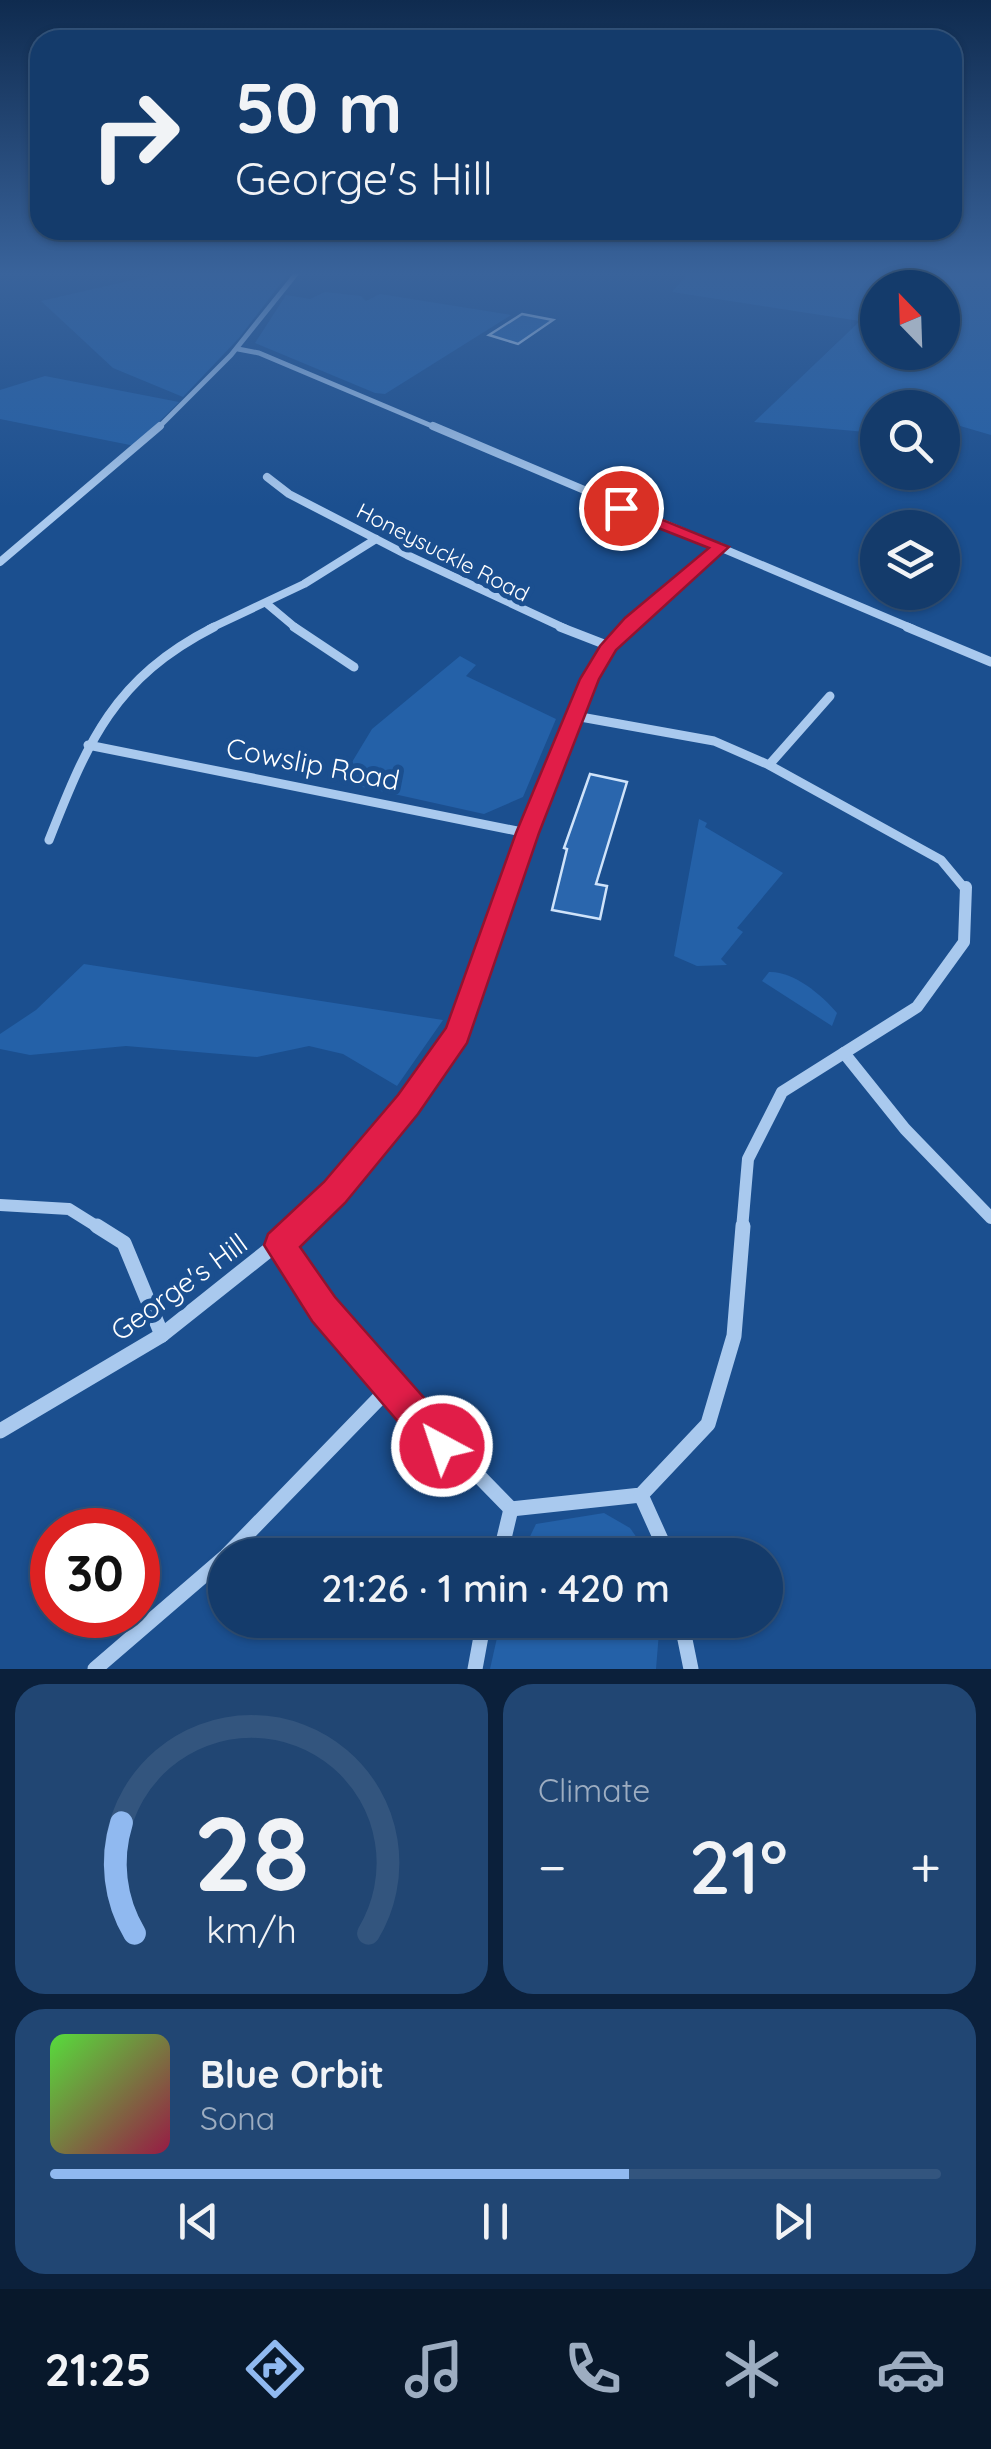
<!DOCTYPE html>
<html lang="en">
<head>
<meta charset="utf-8">
<style>
  :root { --surface:#143b6b; --page:#214673; --text:#f1f3f6; --muted:#9dadc1; --line:#33557e; --accent:#90b9f0 }
  body { margin:0; font-family:Quicksand,sans-serif; background:var(--page); color:var(--text); height:100vh; display:flex; flex-direction:column; font-size:38px; white-space:nowrap }
  * { box-sizing:border-box; margin:0 }
  p { font-size:32px; color:var(--muted) }
  .icon { flex:none; width:55px; height:55px; fill:none; stroke:currentColor; stroke-width:2; stroke-linecap:round; stroke-linejoin:round }
  .map { position:relative; height:1669px; overflow:hidden }
  .drawer { display:flex; flex-direction:column; gap:15px; padding:15px; background:#0b203b; flex:1 }
  .drawer>* { flex:none }
  .top-card { position:absolute; left:30px; top:30px; width:932px; height:210px; border-radius:30px; box-shadow:0 2px 8px #0004,0 0 0 2px var(--line); background:#143b6b; color:var(--text); overflow:hidden }
  .needle { width:65px; rotate:337deg }
  .tools { position:absolute; left:860px; top:270px; display:grid; gap:20px }
  .tools a { display:grid; place-items:center; width:100px; height:100px; border-radius:50%; background:var(--surface); box-shadow:0 2px 8px #0004,0 0 0 2px var(--line); font-size:50px }
  .speed { position:absolute; left:30px; top:1508px; display:flex; gap:20px; font-size:50px; font-weight:700; text-align:center }
  .speed>* { display:grid; place-content:center; width:130px; height:130px; border-radius:50%; background:var(--surface); box-shadow:0 2px 8px #0004,0 0 0 2px var(--line); line-height:1 }
  .speed .limit { border:15px solid #d22; background:#fff; color:#111 }
  .pin { position:absolute; display:grid; place-items:center; width:85px; height:85px; color:#fff; margin:-42px; border:5px solid #fff; border-radius:50%; box-shadow:0 2px 10px #0007 }
  .me { position:absolute; width:110px; margin:-55px; rotate:320deg; stroke-linejoin:round; filter:drop-shadow(0 0 8px #0008) }
  .turn { display:flex; align-items:center; gap:35px; height:210px; padding:0 40px; font-size:45px }
  .turn .icon { width:130px; height:130px; stroke-width:2.5 }
  .turn b { display:block; font-size:70px; line-height:85px }
  .big { font-size:75px; font-weight:600; line-height:1.1 }
  .drawer .card { flex:1; display:flex; flex-direction:column; justify-content:center; gap:15px; min-width:0; padding:0 35px; border-radius:30px; background:var(--page) }
  .drawer .dial { align-items:center; gap:0 }
  .dial svg { height:260px; overflow:visible; fill:none; stroke:var(--line); stroke-width:7; stroke-linecap:round; text-anchor:middle }
  .dial text { fill:var(--text); stroke:none }
  .song { display:flex; align-items:center; gap:30px }
  .cover { width:120px; height:120px; border-radius:15px; background:linear-gradient(135deg,hsl(110 70% 55%),hsl(340 70% 35%)) }
  .played { height:10px; border-radius:5px; background:linear-gradient(90deg,var(--accent) 65%,var(--line) 65%) }
  .keys { display:flex; justify-content:space-around; direction:ltr }
  .heat { display:flex; justify-content:space-between; align-items:center; font-size:55px; direction:ltr }
  .drawer .tiles { flex:1; display:grid; gap:15px; grid-template-columns:1fr 1fr }
  .card:last-child { grid-column:span 2 }
  .trip { position:absolute; left:208px; top:1538px; width:575px; height:100px; border-radius:50px; background:var(--surface); box-shadow:0 2px 8px #0004,0 0 0 2px var(--line); font-weight:600; line-height:100px; text-align:center }
  .menu { display:flex; height:160px; justify-content:space-around; align-items:center; background:#08182b; color:var(--muted) }
  .menu .icon { width:70px; height:70px }
  .menu .selected { color:var(--accent) }
  .menu b { font-size:45px; color:var(--text) }
  .map>svg:first-child { display:block }
  .green { fill:#2461a8; fill-rule:evenodd }
  .building { fill:#2a66ad; stroke:#cfe3fa; stroke-width:2.5 }
  .lines { fill:none; stroke-linecap:round; stroke-linejoin:round }
  .street-far4 { stroke:#a9c9ee; stroke-width:5 }
  .street-far3 { stroke:#a9c9ee; stroke-width:8 }
  .street-far2 { stroke:#a9c9ee; stroke-width:9 }
  .street-far1 { stroke:#a9c9ee; stroke-width:12 }
  .street { stroke:#a9c9ee; stroke-width:15 }
  .route { fill:#e11d48; stroke:#92132f; stroke-width:2.5 }
  .labels { text-anchor:middle; stroke-width:10; stroke-linejoin:round; paint-order:stroke }
  .far-street-label { font-size:22px; fill:#fff; stroke:#1b4f8f }
  .street-label { font-size:28px; fill:#fff; stroke:#1b4f8f }
</style>
</head>
<body>
<div class="map">
<svg width="991" height="1669" viewBox="0 0 991 1669">
  <rect width="100%" height="100%" fill="#1b4f8f"/>
  <g class="green">
    <path d="M159 274H288L239 338 183 397 113 368 41 301Z"/>
    <path d="M688 274H991V435L943 421 942 408H878L877 433 754 422 860 321 672 292ZM878 288H942V352H878Z"/>
    <path d="M325 292 361 296 366 301 380 294 511 315 385 394 375 393 255 343 286 295 310 299Z"/>
    <path d="M45 376 179 402 135 446 0 419V390Z"/>
    <path d="M460 656 476 665 466 676 556 719 523 797 484 814 340 782 372 729Z"/>
    <path d="M699 819 707 823 705 827 783 873 737 928 743 932 721 959 727 965 697 966 674 956Z"/>
    <path d="M84 964 443 1020 397 1086 343 1054 309 1046 257 1057 126 1046 30 1055 0 1049V1034L36 1010Z"/>
    <path d="M769 972C793 971 821 994 837 1013L832 1026 762 981Z"/>
    <path d="M604 1513 630 1528 649 1555H521L536 1524Z"/>
    <path d="M501 1620H660L656 1669H490Z"/>
  </g>
  <g class="building">
    <path d="M522 314 553 320 518 344 489 335Z"/>
    <path d="M590 774 627 782 596 884 607 886 600 919 552 910 567 849 564 848Z"/>
  </g>
  <g class="lines">
    <g class="street-far4">
      <path d="M238 349 259 353 439 429"/>
      <path d="M157 429 231 355 296 274"/>
    </g>
    <g class="street-far3">
      <path d="M433 426 913 629"/>
      <path d="M267 477 289 494 407 555 566 629"/>
      <path d="M0 562 160 426"/>
      <path d="M266 603 297 629"/>
      <path d="M209 629 304 584 376 539"/>
      <path d="M625 629 721 547"/>
    </g>
    <g class="street-far2">
      <path d="M294 627 354 667"/>
      <path d="M560 627 609 646"/>
      <path d="M907 627 991 662"/>
      <path d="M575 716 714 741 769 765 941 860 966 890"/>
      <path d="M88 745 527 833"/>
      <path d="M769 765 830 696"/>
      <path d="M49 840C88 741 114 678 214 627"/>
      <path d="M507 890C532 817 577 680 628 627"/>
    </g>
    <g class="street-far1">
      <path d="M844 1053 905 1129 991 1218"/>
      <path d="M0 1205 69 1209 101 1229"/>
      <path d="M296 1229 335 1192 408 1105 458 1035 508 887"/>
      <path d="M742 1229 748 1159 782 1092 917 1007 964 942 966 887"/>
    </g>
    <g class="street">
      <path d="M97 1226 124 1243 162 1335"/>
      <path d="M279 1245 388 1383 511 1509 641 1495 708 1424 734 1336 743 1226"/>
      <path d="M0 1431 162 1335 299 1226"/>
      <path d="M641 1495 668 1555"/>
      <path d="M227 1555 391 1386"/>
      <path d="M500 1555 511 1509"/>
      <path d="M681 1620 691 1669"/>
      <path d="M95 1669 225 1557"/>
      <path d="M475 1669 484 1620"/>
    </g>
  </g>
  <linearGradient id="sky" x2="0" y2="1"><stop stop-color="#0f2b4f"/><stop offset="0.54" stop-color="#39639b"/><stop offset="1" stop-color="#39639b" stop-opacity="0"/></linearGradient>
  <rect width="991" height="507" fill="url(#sky)"/>
  <path class="route" d="M621 503 729 547 616 650 599 679 539 833 467 1043 418 1114 345 1203 300 1247 335 1297 455 1433 460 1446 455 1459 442 1464 430 1459 312 1321 264 1245 268 1234 324 1182 398 1095 446 1028 516 833 580 679 600 646 625 618 709 548 615 511 613 508Z"/>
  <g class="labels">
    <g class="far-street-label">
      <text transform="translate(443 552) rotate(27)" y="8">Honeysuckle Road</text>
    </g>
    <g class="street-label">
      <text transform="translate(313 764) rotate(11)" y="10">Cowslip Road</text>
      <text transform="translate(179 1287) rotate(-36)" y="10">George's Hill</text>
    </g>
  </g>
</svg>
<div class="tools">
<a><svg class="needle" viewBox="-14 -14 28 28"><path d="M0-13l5 13h-10z" fill="#e53935"/><path d="M0 13l5-13h-10z" fill="#9dadc1"/></svg></a>
<a><svg class="icon" aria-label="search" viewBox="0 0 24 24"><circle cx="10" cy="10" r="6"/><path d="M15 15l6 6"/></svg></a>
<a><svg class="icon" aria-label="layers" viewBox="0 0 24 24"><path d="M12 4l9 5-9 5-9-5zM3 14l9 5 9-5"/></svg></a>
</div>
<div class="speed"><div class="limit">30</div></div>
<div class="pin" style="left:621px;top:508px;background:#d93025"><svg class="icon" aria-label="arrive" viewBox="0 0 24 24"><path d="M6 21V4h12l-3 4 3 4H6"/></svg></div>
<svg class="me" style="left:442px;top:1446px" viewBox="-20 -20 40 40"><circle r="17" fill="#e11d48" stroke="#fff" stroke-width="3"/><path d="M0-11L8 9 0 5-8 9z" fill="#fff"/></svg>
<div class="trip">21:26 · 1 min · 420 m</div>
<div class="top-card">
<div class="turn"><svg class="icon" aria-label="right" viewBox="0 0 24 24"><path d="M7 20v-9h11M14 6l5 5-5 5"/></svg><div><b>50 m</b>George's Hill</div></div>
</div>
</div>
<section class="drawer">
<div class="tiles">
<div class="card dial"><svg viewBox="0 0 100 80">
<path d="M14 69A42 42 0 1 1 86 69"/>
<path d="M14 69A42 42 0 0 1 10 35" stroke="#90b9f0"/>
<text x="50" y="56" font-size="32" font-weight="700">28</text>
<text x="50" y="72" font-size="11">km/h</text>
</svg></div>
<div class="card"><p>Climate</p>
<div class="heat"><a>−</a><b class="big">21°</b><a>+</a></div>
</div>
<div class="card">
<div class="song"><i class="cover"></i><div><b>Blue Orbit</b><p>Sona</p></div></div>
<div class="played"></div>
<div class="keys"><svg class="icon" aria-label="previous" viewBox="0 0 24 24"><path d="M18 5L8 12l10 7zM5 5v14"/></svg><svg class="icon" aria-label="pause" viewBox="0 0 24 24"><path d="M8 5v14M16 5v14"/></svg><svg class="icon" aria-label="next" viewBox="0 0 24 24"><path d="M6 5l10 7-10 7zM19 5v14"/></svg></div>
</div>
</div>
</section>
<nav class="menu">
<b>21:25</b>
<svg class="icon selected" aria-label="directions" viewBox="0 0 24 24"><path d="M12 3l9 9-9 9-9-9zM9 14v-3h6M13 9l2 2-2 2"/></svg>
<svg class="icon" aria-label="music" viewBox="0 0 24 24"><path d="M9 18V5l10-2v13"/><circle cx="6" cy="18" r="3"/><circle cx="16" cy="16" r="3"/></svg>
<svg class="icon" aria-label="phone" viewBox="0 0 24 24"><path d="M5 4h4l2 5-3 2q2 4 5 5l2-3 5 2v4C11 20 4 13 5 4z"/></svg>
<svg class="icon" aria-label="climate" viewBox="0 0 24 24"><path d="M12 3v18M4 7l16 10M4 17L20 7"/></svg>
<svg class="icon" aria-label="car" viewBox="0 0 24 24"><path d="M5 17H2v-5l4-1 3-4h7l3 4 3 1v5h-3M9 17h6M6 11h13"/><circle cx="7" cy="17" r="2"/><circle cx="17" cy="17" r="2"/></svg>
</nav>
</body>
</html>
